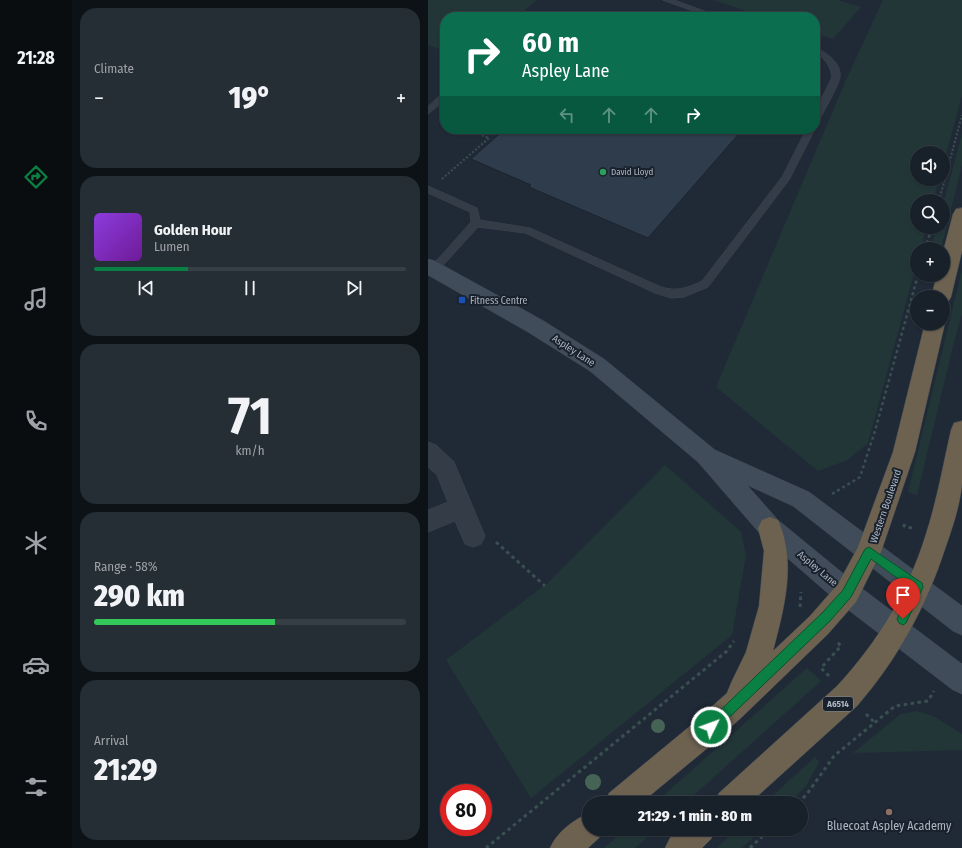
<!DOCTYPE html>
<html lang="en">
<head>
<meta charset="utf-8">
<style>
  :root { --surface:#182029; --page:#252d35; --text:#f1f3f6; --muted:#9fa3a8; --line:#363e46; --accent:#0b8043 }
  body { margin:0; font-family:"Fira Sans Condensed",sans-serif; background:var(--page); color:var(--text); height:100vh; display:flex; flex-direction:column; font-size:15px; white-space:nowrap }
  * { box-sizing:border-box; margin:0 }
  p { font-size:13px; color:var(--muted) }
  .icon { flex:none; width:22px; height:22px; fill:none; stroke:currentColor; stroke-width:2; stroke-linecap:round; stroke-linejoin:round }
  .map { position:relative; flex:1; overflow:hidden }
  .side { display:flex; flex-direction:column; gap:8px; padding:8px; background:#0d1217; width:356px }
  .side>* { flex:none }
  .banner { position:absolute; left:12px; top:12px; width:380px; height:122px; border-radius:16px; box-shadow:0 1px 3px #0004,0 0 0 1px var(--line); background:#0b6e4f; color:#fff; overflow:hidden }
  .fabs { position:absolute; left:482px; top:146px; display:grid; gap:8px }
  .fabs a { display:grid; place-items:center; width:40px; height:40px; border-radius:50%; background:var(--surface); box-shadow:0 1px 3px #0004,0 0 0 1px var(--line); font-size:20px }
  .speed { position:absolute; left:12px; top:784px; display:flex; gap:8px; font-size:20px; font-weight:700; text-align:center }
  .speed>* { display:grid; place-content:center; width:52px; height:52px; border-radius:50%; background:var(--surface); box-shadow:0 1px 3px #0004,0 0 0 1px var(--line); line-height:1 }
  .speed .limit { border:6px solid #d22; background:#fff; color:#111 }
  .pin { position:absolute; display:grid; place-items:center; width:34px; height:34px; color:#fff; margin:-41px -17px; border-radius:50% 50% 50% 0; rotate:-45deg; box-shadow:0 0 4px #0007 }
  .pin .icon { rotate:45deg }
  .me { position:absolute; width:44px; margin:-22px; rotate:48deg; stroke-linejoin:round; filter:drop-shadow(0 0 3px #0008) }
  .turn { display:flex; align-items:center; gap:14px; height:84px; padding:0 16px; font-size:18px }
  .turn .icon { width:52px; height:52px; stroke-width:2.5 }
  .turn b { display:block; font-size:28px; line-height:34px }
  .lanes { display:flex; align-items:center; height:38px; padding:0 16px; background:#0003; justify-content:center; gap:20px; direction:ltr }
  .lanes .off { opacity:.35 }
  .big { font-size:30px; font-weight:800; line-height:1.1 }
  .side .tile { flex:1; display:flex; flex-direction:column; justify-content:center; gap:6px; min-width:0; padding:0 14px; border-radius:16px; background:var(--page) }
  .side .dial { align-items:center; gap:0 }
  .dial b { font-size:52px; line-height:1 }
  .song { display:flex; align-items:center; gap:12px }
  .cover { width:48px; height:48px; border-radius:6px; background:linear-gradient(135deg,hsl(270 70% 55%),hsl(280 70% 35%)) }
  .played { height:4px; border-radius:2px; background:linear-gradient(90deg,var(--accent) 30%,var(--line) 30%) }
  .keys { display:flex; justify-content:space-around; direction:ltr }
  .heat { display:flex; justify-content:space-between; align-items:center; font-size:22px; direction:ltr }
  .charge { height:6px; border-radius:3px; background:linear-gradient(90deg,#34c759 58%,var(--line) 0) }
  .trip { position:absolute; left:154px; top:796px; width:226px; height:40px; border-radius:20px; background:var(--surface); box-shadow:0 1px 3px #0004,0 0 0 1px var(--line); font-weight:800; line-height:40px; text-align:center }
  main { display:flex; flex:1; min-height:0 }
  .tabs { display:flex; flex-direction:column; width:72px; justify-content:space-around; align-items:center; background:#0a0d10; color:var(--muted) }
  .tabs .icon { width:28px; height:28px }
  .tabs .on { color:var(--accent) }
  .tabs b { font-size:18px; color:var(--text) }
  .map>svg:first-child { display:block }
  .green { fill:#223638 }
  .building { fill:#2f3c4b; stroke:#1b232e }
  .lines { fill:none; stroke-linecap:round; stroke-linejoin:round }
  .lane-casing { stroke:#3d4551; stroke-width:1 }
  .street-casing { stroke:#3d4551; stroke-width:1 }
  .secondary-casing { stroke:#3d4551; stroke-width:1 }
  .highway-casing { stroke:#3e4752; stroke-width:1 }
  .path-far2 { stroke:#3a4f50; stroke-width:2; stroke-dasharray:2 2; stroke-linecap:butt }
  .path-far1 { stroke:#3a4f50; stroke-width:2.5; stroke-dasharray:3 3; stroke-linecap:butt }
  .path { stroke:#3a4f50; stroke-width:3; stroke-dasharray:3.5 3.5; stroke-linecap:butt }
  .lane { fill:#333c47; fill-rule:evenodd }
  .street { fill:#333c47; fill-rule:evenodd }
  .secondary { fill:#414c5a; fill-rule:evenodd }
  .highway { fill:#6d6150; fill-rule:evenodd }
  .tree { fill:#466455 }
  .route { fill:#0b8043; stroke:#07532c }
  .leisure-dot { fill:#2e9e5b; stroke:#19212c; stroke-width:1.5 }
  .transit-dot { fill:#1a4fb4; stroke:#19212c; stroke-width:1.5 }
  .education-dot { fill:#8d6e63; stroke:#19212c; stroke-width:1.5 }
  .labels { text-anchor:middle; stroke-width:4; stroke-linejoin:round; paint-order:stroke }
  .far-poi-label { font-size:9px; fill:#adb7c4; stroke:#19212c; text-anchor:start }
  .shield { fill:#19212c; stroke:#818a96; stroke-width:1 }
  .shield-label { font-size:9px; font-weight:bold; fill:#adb7c4 }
  .poi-label { font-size:10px; fill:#adb7c4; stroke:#19212c; text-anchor:start }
  .street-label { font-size:10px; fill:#adb7c4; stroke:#19212c }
  .near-poi-label { font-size:12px; fill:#adb7c4; stroke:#19212c }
</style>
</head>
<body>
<main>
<nav class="tabs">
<b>21:28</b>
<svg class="icon on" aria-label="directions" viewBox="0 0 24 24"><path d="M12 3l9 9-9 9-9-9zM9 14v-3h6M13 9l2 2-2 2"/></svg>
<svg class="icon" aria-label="music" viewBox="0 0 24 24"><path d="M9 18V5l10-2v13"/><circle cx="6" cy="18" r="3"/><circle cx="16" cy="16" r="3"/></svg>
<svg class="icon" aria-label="phone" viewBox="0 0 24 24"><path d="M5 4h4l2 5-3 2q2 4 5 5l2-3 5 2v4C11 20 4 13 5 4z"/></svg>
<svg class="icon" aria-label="climate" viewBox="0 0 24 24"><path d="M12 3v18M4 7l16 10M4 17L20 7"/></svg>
<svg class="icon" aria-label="car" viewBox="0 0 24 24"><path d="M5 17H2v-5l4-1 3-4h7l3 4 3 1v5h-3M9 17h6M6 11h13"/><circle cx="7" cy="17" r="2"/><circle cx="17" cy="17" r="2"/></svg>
<svg class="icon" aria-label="filters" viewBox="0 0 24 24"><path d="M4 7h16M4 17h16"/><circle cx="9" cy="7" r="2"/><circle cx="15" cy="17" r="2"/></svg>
</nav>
<section class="side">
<div class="tile"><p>Climate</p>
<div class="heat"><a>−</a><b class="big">19°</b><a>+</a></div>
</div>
<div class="tile">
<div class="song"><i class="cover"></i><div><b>Golden Hour</b><p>Lumen</p></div></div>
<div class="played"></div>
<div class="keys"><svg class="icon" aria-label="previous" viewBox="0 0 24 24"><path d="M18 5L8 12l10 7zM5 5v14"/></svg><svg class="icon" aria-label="pause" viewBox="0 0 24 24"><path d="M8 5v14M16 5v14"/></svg><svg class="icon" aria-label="next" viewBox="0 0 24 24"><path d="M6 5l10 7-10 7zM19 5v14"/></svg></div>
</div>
<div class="tile dial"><b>71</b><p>km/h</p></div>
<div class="tile"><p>Range · 58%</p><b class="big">290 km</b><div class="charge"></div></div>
<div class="tile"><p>Arrival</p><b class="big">21:29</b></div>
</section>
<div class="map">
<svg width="534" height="848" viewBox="0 0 534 848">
  <rect width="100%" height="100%" fill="#202a37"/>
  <g class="green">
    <path d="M0 0H109L88 17H17V51L0 45Z"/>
    <path d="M285 0H409L433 7 405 39 387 33V17H337Z"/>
    <path d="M455 0H534V95L515 166V153H489V179H511L505 201H489V227H498L493 249H489V262L440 443 420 460 390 471 288 387 418 80Z"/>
    <path d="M534 134V165L513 249H502L509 227H515V205Z"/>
    <path d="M534 270V314L527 338 489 495 480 492Z"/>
    <path d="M237 465 313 532 318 555 304 635 103 798 18 660 121 582Z"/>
    <path d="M379 668 393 681 257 803H227Z"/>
    <path d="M489 711 507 717 534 734V750L425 753 473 714Z"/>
    <path d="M387 757 391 762 378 786 361 803H337Z"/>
    <path d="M198 829H228L207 848H176Z"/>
    <path d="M309 829H334L314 848H289Z"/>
  </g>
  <path class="building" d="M77 129H315L220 238 101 187 103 185 43 159Z"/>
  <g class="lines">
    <g class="lane-casing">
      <g id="lane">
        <path d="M235 0H246L293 17H282Z"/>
        <path d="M387 48C398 51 414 64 412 77 411 85 396 111 391 120L387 123V112L404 77C402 65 397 58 387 53Z"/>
        <path d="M14 94H17V100L0 114V107Z"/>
        <path d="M379 129H387L361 180 280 287 256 297 243 298 227 293 97 233 50 227 10 271H4L2 268 43 222 42 212 0 193V186L49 208 52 220 102 228 233 287C249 292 259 288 274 281L354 177Z"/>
      </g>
    </g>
    <g class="street-casing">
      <path id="street" d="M0 442 8 445 26 462 57 536 53 544 45 547 37 544 27 521 0 532V510L20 502 9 475 0 467Z"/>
    </g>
    <g class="secondary-casing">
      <path id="secondary" d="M0 259 7 261 114 320 176 359 287 450 381 492 534 606V635L525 631 365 506 319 485 350 520 428 584 534 664V694L525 690 410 602 334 536 270 462 162 371 100 332 0 275Z"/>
    </g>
    <g class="highway-casing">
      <g id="highway">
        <path d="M534 208V251L523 297 520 302 515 304V297H503L509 275H515V252L525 214 528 209Z"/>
        <path d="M515 319 517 323 487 452 453 552 428 602 400 634 314 717 282 746 213 803H177L181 793 262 726 299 693 303 683 318 652 331 606 336 551 330 528 334 520 342 517 350 520C369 562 356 609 345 651L382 616 410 584 430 547 465 452 497 323H515Z"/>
        <path d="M534 421C534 441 534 463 534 484 532 505 525 526 518 546 499 605 470 659 429 706L322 803H287L291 793 409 686C450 642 480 592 498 534 509 500 515 465 523 430L526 423Z"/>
        <path d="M161 813V829H175L171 838 160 848H122C129 832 145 820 161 813Z"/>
        <path d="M251 829H288L283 839 274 848H237L242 838Z"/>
      </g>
    </g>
    <g class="path-far2">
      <path d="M14 179 61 138 39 129"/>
      <path d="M511 201 534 115"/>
    </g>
    <g class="path-far1">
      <path d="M497 249 504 227"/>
      <path d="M404 494 432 477 447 431 490 275"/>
    </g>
    <g class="path">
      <path d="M477 524 476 526 487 529"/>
      <path d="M68 542 117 586"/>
      <path d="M372 607 373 592"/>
      <path d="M401 676 393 668 413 646 409 642"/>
      <path d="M438 714 446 722"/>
      <path d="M370 803 379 794 406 756 467 706 500 701 506 691"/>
      <path d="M58 848 299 651 306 641"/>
      <path d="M322 848 342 829"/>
    </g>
    <use href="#lane" class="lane"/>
    <use href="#street" class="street"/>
    <use href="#secondary" class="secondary"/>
    <use href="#highway" class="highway"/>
  </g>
  <g class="tree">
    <circle cx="230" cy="726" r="7"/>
    <circle cx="165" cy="782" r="8"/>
  </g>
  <path class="route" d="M441 547 494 583 495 587 478 623 475 625 471 623 469 619 484 589 443 559 423 597 402 621 287 731 283 732 279 731 277 727 279 723 394 613 415 590 437 549Z"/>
  <circle class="leisure-dot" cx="175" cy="172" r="4"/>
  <rect class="transit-dot" x="30" y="296" width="8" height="8" rx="2"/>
  <circle class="education-dot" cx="461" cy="812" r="4"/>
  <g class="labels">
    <g class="far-poi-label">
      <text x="183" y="175">David Lloyd</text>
    </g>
    <rect class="shield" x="395" y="697" width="30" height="14" rx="3"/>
    <g class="shield-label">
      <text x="410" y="707">A6514</text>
    </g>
    <g class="poi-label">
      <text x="42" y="304">Fitness Centre</text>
    </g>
    <g class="street-label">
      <text transform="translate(146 350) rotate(33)" y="4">Aspley Lane</text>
      <text transform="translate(457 506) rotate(-71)" y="4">Western Boulevard</text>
      <text transform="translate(390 568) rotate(40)" y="4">Aspley Lane</text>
    </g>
    <g class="near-poi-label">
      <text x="461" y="830">Bluecoat Aspley Academy</text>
    </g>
  </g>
</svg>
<div class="fabs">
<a><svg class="icon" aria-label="sound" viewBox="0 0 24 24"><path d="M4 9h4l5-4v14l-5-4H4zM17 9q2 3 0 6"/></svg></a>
<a><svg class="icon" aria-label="search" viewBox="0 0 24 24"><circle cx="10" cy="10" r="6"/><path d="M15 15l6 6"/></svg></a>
<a>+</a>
<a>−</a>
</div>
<div class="speed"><div class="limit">80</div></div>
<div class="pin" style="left:475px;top:619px;background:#d93025"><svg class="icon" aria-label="arrive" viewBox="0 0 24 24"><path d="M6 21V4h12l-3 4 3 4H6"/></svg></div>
<svg class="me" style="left:283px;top:727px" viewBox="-20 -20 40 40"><circle r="17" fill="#0b8043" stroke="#fff" stroke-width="3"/><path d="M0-11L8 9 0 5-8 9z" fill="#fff"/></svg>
<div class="trip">21:29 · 1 min · 80 m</div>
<div class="banner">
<div class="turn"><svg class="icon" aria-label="right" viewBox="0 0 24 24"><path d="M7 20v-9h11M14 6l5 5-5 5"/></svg><div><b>60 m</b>Aspley Lane</div></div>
<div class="lanes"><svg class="icon off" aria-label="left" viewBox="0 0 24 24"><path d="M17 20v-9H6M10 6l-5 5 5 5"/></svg><svg class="icon off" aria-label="ahead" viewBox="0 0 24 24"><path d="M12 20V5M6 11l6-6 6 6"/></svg><svg class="icon off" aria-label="ahead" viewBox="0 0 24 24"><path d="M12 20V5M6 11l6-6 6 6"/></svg><svg class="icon" aria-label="right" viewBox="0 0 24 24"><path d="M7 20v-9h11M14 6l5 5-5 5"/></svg></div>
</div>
</div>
</main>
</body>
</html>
